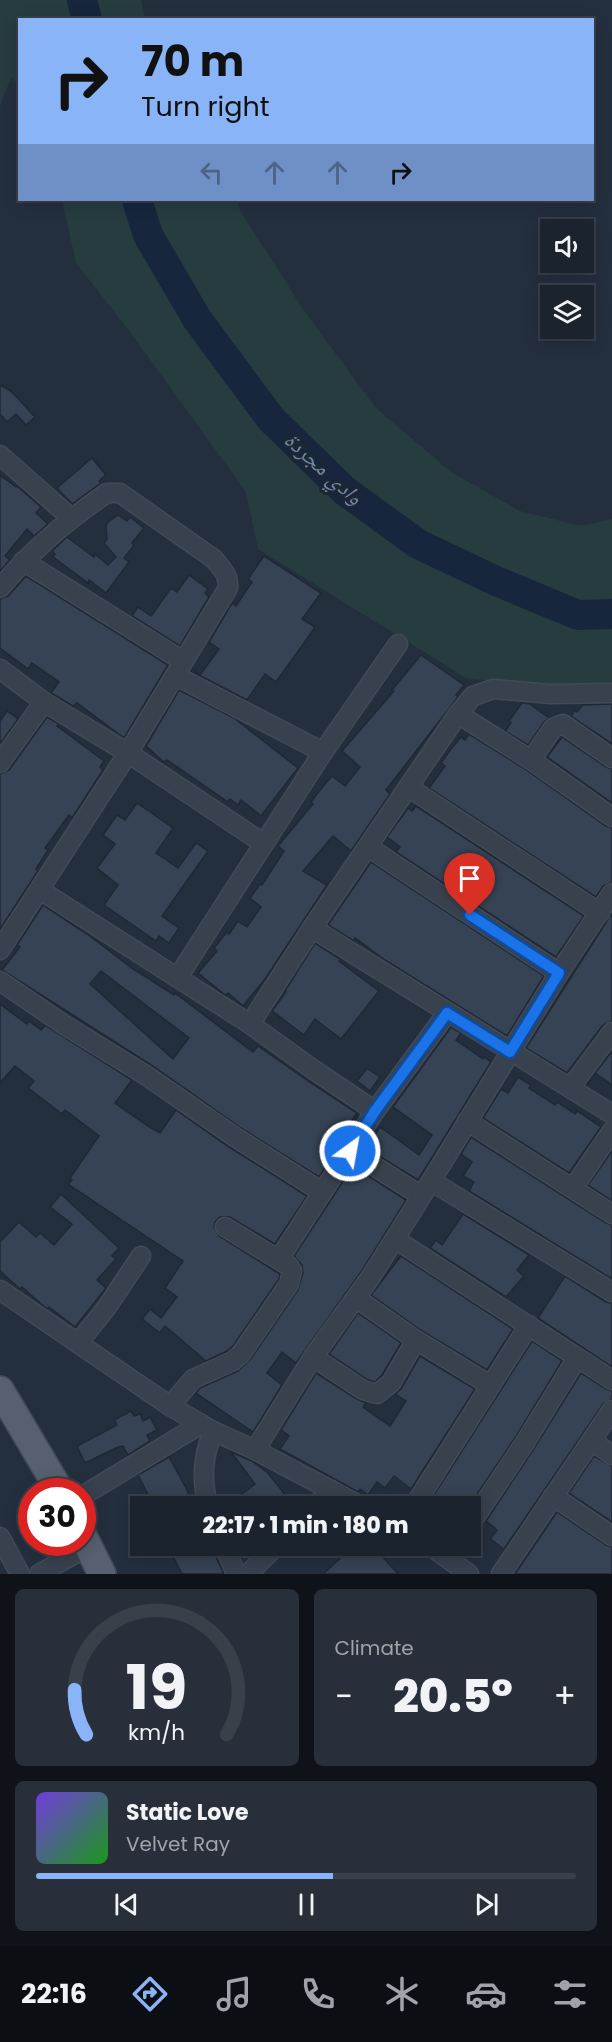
<!DOCTYPE html>
<html lang="en">
<head>
<meta charset="utf-8">
<style>
  :root { --surface:#1b232e; --page:#282f3a; --text:#f1f3f6; --muted:#a0a4aa; --line:#39404a; --accent:#8ab4f8 }
  body { margin:0; font-family:Poppins,"Noto Naskh Arabic",sans-serif; background:var(--page); color:var(--text); height:100vh; display:flex; flex-direction:column; font-size:22px; white-space:nowrap }
  * { box-sizing:border-box; margin:0 }
  p { font-size:20px; color:var(--muted) }
  .icon { flex:none; width:33px; height:33px; fill:none; stroke:currentColor; stroke-width:2; stroke-linecap:round; stroke-linejoin:round }
  .map { position:relative; height:1574px; overflow:hidden }
  .drawer { display:flex; flex-direction:column; gap:15px; padding:15px; background:#0f1319; flex:1 }
  .drawer>* { flex:none }
  .top-card { position:absolute; left:18px; top:18px; width:576px; height:183px; border-radius:0px; box-shadow:0 3px 15px #0003,0 0 0 2px var(--line); background:#8ab4f8; color:#111; overflow:hidden }
  .tools { position:absolute; left:540px; top:219px; display:grid; gap:12px }
  .tools a { display:grid; place-items:center; width:54px; height:54px; border-radius:0px; background:var(--surface); box-shadow:0 3px 15px #0003,0 0 0 2px var(--line); font-size:30px }
  .speed { position:absolute; left:18px; top:1478px; display:flex; gap:12px; font-size:30px; font-weight:700; text-align:center }
  .speed>* { display:grid; place-content:center; width:78px; height:78px; border-radius:50%; background:var(--surface); box-shadow:0 3px 15px #0003,0 0 0 2px var(--line); line-height:1 }
  .speed .limit { border:9px solid #d22; background:#fff; color:#111 }
  .pin { position:absolute; display:grid; place-items:center; width:51px; height:51px; color:#fff; margin:-62px -26px; border-radius:50% 50% 50% 0; rotate:-45deg; box-shadow:0 0 6px #0007 }
  .pin .icon { rotate:45deg }
  .me { position:absolute; width:66px; margin:-33px; rotate:32deg; stroke-linejoin:round; filter:drop-shadow(0 0 4px #0008) }
  .turn { display:flex; align-items:center; gap:21px; height:126px; padding:0 24px; font-size:27px }
  .turn .icon { width:78px; height:78px; stroke-width:2.5 }
  .turn b { display:block; font-size:42px; line-height:51px }
  .lanes { display:flex; align-items:center; height:57px; padding:0 24px; background:#0003; justify-content:center; gap:30px; direction:ltr }
  .lanes .off { opacity:.35 }
  .big { font-size:45px; font-weight:800; line-height:1.1 }
  .drawer .tile { flex:1; display:flex; flex-direction:column; justify-content:center; gap:9px; min-width:0; padding:0 21px; border-radius:9px; background:var(--page) }
  .drawer .dial { align-items:center; gap:0 }
  .dial svg { height:156px; overflow:visible; fill:none; stroke:var(--line); stroke-width:7; stroke-linecap:round; text-anchor:middle }
  .dial text { fill:var(--text); stroke:none }
  .song { display:flex; align-items:center; gap:18px }
  .cover { width:72px; height:72px; border-radius:9px; background:linear-gradient(135deg,hsl(260 70% 55%),hsl(120 70% 35%)) }
  .played { height:6px; border-radius:3px; background:linear-gradient(90deg,var(--accent) 55%,var(--line) 55%) }
  .keys { display:flex; justify-content:space-around; direction:ltr }
  .heat { display:flex; justify-content:space-between; align-items:center; font-size:33px; direction:ltr }
  .drawer .tiles { flex:1; display:grid; gap:15px; grid-template-columns:1fr 1fr }
  .tile:last-child { grid-column:span 2 }
  .trip { position:absolute; left:130px; top:1496px; width:351px; height:60px; border-radius:0px; background:var(--surface); box-shadow:0 3px 15px #0003,0 0 0 2px var(--line); font-weight:800; line-height:60px; text-align:center }
  .menu { display:flex; height:96px; justify-content:space-around; align-items:center; background:#0b0e12; color:var(--muted) }
  .menu .icon { width:42px; height:42px }
  .menu .active { color:var(--accent) }
  .menu b { font-size:27px; color:var(--text) }
  .map>svg:first-child { display:block }
  .green { fill:#263c3f }
  .lines { fill:none; stroke-linecap:round; stroke-linejoin:round }
  .river { stroke:#17263c; stroke-width:30 }
  .building { fill:#364354; stroke:#1f2835; stroke-width:1.5; fill-rule:evenodd }
  .minor-casing { stroke:#414a57; stroke-width:21 }
  .primary-casing { stroke:#414a57; stroke-width:30 }
  .minor { stroke:#38414e; stroke-width:18 }
  .primary { stroke:#56606e; stroke-width:27 }
  .route-casing { stroke:#114b97; stroke-width:15 }
  .route { stroke:#1a73e8; stroke-width:10 }
  .labels { text-anchor:middle; stroke-width:6; stroke-linejoin:round; paint-order:stroke }
  .water-label { font-size:22px; font-style:italic; fill:#6d86a8; stroke:#1d2633 }
</style>
</head>
<body>
<div class="map">
<svg width="612" height="1574" viewBox="0 0 612 1574">
  <rect width="100%" height="100%" fill="#242f3e"/>
  <g class="green">
    <path d="M0 0H141L145 19 20 20 19 89 12 76 0 105Z"/>
    <path d="M62 200H236L243 215 303 309 375 407 451 472 520 511 581 526 612 519V682L550 687 466 678 258 549 246 492 130 332 76 263Z"/>
  </g>
  <g class="lines">
    <g class="river">
      <path d="M82 0 87 20"/>
      <path d="M137 200 148 235 197 319 271 419 345 491 418 544 496 581 578 615 612 614"/>
    </g>
  </g>
  <g class="building">
    <path d="M0 385 12 392 35 417 26 425 16 414 7 422 0 414Z"/>
    <path d="M92 458 106 475 99 481 101 483 72 504 57 488Z"/>
    <path d="M0 475 16 487 17 486 41 507 36 513 48 524 34 536 27 529 5 556 10 560 0 571Z"/>
    <path d="M118 515 127 521 130 517 144 528 132 543 134 545 124 558 129 562 106 593 89 580 88 583 53 557 55 554 52 551 67 537 94 557 95 554 108 565 116 557 104 543 107 539 106 526 108 522Z"/>
    <path d="M264 556 321 593 302 619 315 627 304 643 276 682 265 674 247 700 191 671 192 669 200 675 219 649 209 642 232 603 236 606 252 582 248 579Z"/>
    <path d="M189 575 208 589 205 593 209 597 180 646 132 616 138 607 151 616 171 588 177 592Z"/>
    <path d="M26 576 168 665 124 738 77 703 73 706 51 693 59 682 32 663 28 669 0 648V599L8 596Z"/>
    <path d="M421 655 464 685 456 695 458 697 386 790 390 794 351 851 333 836 303 871 327 885 265 979 243 1006 228 993 225 995 198 973 217 951 214 948 227 932 229 934 238 921 247 927 261 907 250 898 260 884 262 885 284 851 278 846 313 804 311 802 320 790 332 776 345 786 360 767 342 751 394 691 392 690Z"/>
    <path d="M179 690 234 718 298 768 261 816 241 800 238 805 230 799 228 802 167 760 164 762 146 746Z"/>
    <path d="M522 703 530 704 549 718 544 722 528 745 505 731 511 723 509 721Z"/>
    <path d="M612 704V744L571 716 575 710 577 712 583 705Z"/>
    <path d="M7 711 18 719 0 744V721Z"/>
    <path d="M47 717 59 724 57 726 104 761 100 767 103 770 72 818 69 815 45 848 48 850 36 869 38 871 0 929V774L9 770Z"/>
    <path d="M469 734 525 769 606 826 612 828V882L603 886 596 897 429 788 445 766 441 763 451 749 461 737 465 740Z"/>
    <path d="M562 737 606 767 612 769V803L547 757Z"/>
    <path d="M137 803 173 828 156 853 178 868 196 843 208 851 162 916 179 928 169 943 159 936 156 941 104 905 118 885 97 868 115 844 103 835 117 815 125 820Z"/>
    <path d="M416 806 584 916 556 957 396 852 400 847 387 837 408 808 412 811Z"/>
    <path d="M371 862 544 976 507 1036 385 960 355 938 354 941 328 925Z"/>
    <path d="M43 905 87 934 133 969 174 995 175 993 253 1052 258 1046 311 1083 357 1113 349 1125 351 1127 319 1177 241 1128 153 1066 2 970 20 947 17 945ZM101 971 189 1038 173 1059 90 984Z"/>
    <path d="M612 913V1021L603 1025 567 1073 526 1048Z"/>
    <path d="M315 943 340 959 339 961 379 991 341 1039 315 1019 304 1035 272 1011 286 992 285 991Z"/>
    <path d="M0 1004 27 1024 29 1021 41 1030 45 1025 132 1080 115 1103 148 1126 160 1133 176 1110 229 1147 307 1196 275 1244 230 1217H220L215 1222 214 1227 219 1236 280 1274 279 1279 233 1346 227 1351 206 1361 165 1326 160 1333 142 1319 150 1309 161 1318 177 1297 165 1288 183 1261 68 1184 72 1180 70 1178 99 1136 65 1110 62 1114 28 1088 34 1081 15 1066 0 1083Z"/>
    <path d="M451 1027 461 1033 456 1040 483 1059 484 1057 491 1062 418 1180 366 1148 380 1127 419 1155 432 1135 393 1107Z"/>
    <path d="M612 1051V1085L595 1073 586 1085Z"/>
    <path d="M367 1068 380 1077 370 1091 357 1081Z"/>
    <path d="M518 1077 531 1085 529 1088 555 1105 557 1102 575 1114 577 1111 601 1127 569 1173 483 1118 501 1089 508 1093Z"/>
    <path d="M471 1137 606 1223 612 1225V1279L469 1191 474 1182 463 1176 472 1162 461 1154Z"/>
    <path d="M612 1151V1201L588 1185Z"/>
    <path d="M353 1166 406 1200 363 1269 296 1363 282 1352 267 1373 282 1385 253 1432 196 1393 200 1388 238 1371 250 1360 298 1290 303 1273 302 1265 294 1256Z"/>
    <path d="M61 1194 119 1248 112 1256 116 1259 97 1280 106 1288 75 1327 49 1307 47 1309 40 1303 22 1287 20 1289 0 1271V1242L19 1222 36 1237 40 1233 54 1245 72 1224 50 1207Z"/>
    <path d="M463 1214 529 1255 517 1270 524 1276 506 1297 430 1248 436 1240 442 1245Z"/>
    <path d="M401 1256 513 1329 487 1370 422 1331 371 1295Z"/>
    <path d="M565 1276 606 1302 612 1303V1367L538 1318Z"/>
    <path d="M358 1313 401 1343 382 1375 375 1382 368 1380 329 1354Z"/>
    <path d="M532 1341 562 1361 515 1438 469 1506H437L430 1501Z"/>
    <path d="M420 1356 475 1389 411 1489 394 1476 385 1488 377 1482 368 1495 360 1489 358 1492 280 1449 289 1436 281 1430 316 1373 357 1399 366 1403 363 1407 390 1426 406 1401 395 1394 401 1389Z"/>
    <path d="M581 1373 606 1389 612 1391V1399L603 1404 504 1549 490 1539 497 1530 486 1521 533 1450Z"/>
    <path d="M131 1411 134 1416 140 1414 143 1421 150 1417 157 1430 147 1435 150 1441 128 1455 123 1446 118 1447 85 1463 77 1446 117 1425 114 1420Z"/>
    <path d="M231 1452 252 1461 268 1473 294 1506H226L255 1484Z"/>
    <path d="M594 1456 612 1466V1522L569 1493Z"/>
    <path d="M169 1457 186 1488 194 1506H154L138 1475Z"/>
    <path d="M557 1512 606 1545 612 1547V1574H515Z"/>
    <path d="M191 1545H210L224 1574H182L172 1554Z"/>
    <path d="M355 1545H372L398 1574H323Z"/>
  </g>
  <g class="lines">
    <g class="minor-casing">
      <g id="minor">
        <path d="M0 455 71 518"/>
        <path d="M23 561 183 661"/>
        <path d="M0 588C31 551 67 520 107 493H120L214 559C222 569 229 575 228 588L128 753 0 950"/>
        <path d="M0 669 44 702 128 753 263 843"/>
        <path d="M176 676 323 752"/>
        <path d="M458 714 531 760 612 817"/>
        <path d="M531 760 553 728 563 724 612 758"/>
        <path d="M0 763 44 702"/>
        <path d="M408 787 600 913"/>
        <path d="M368 847 559 973"/>
        <path d="M40 890 250 1024 314 1070 375 1111"/>
        <path d="M312 928 612 1114"/>
        <path d="M178 977 323 752 398 644"/>
        <path d="M0 981 63 1024 147 1076 235 1137 322 1192"/>
        <path d="M250 1024 312 928 458 714 473 696 493 689 551 694 612 693"/>
        <path d="M570 1088 612 1032"/>
        <path d="M467 1121 612 1214"/>
        <path d="M350 1151 420 1195"/>
        <path d="M431 1181 612 1292"/>
        <path d="M573 1188 612 1131"/>
        <path d="M395 1239 612 1380"/>
        <path d="M279 1259 375 1111 447 1013"/>
        <path d="M0 1290 170 1406 213 1431 255 1450 361 1506"/>
        <path d="M356 1298 416 1340 490 1385"/>
        <path d="M78 1343 107 1307 141 1256"/>
        <path d="M313 1357 363 1390 377 1394 391 1383 416 1340"/>
        <path d="M170 1406 193 1379 233 1361 241 1354 289 1284 292 1271 289 1266 225 1227"/>
        <path d="M592 1441 612 1455"/>
        <path d="M255 1450 313 1357 372 1275 431 1181 559 973 612 893"/>
        <path d="M82 1496 201 1424"/>
        <path d="M553 1496 612 1536"/>
        <path d="M208 1506C201 1478 203 1457 213 1431"/>
        <path d="M315 1506 331 1490"/>
        <path d="M414 1506 529 1325"/>
        <path d="M471 1523 524 1444 577 1358"/>
        <path d="M0 1537 20 1574"/>
        <path d="M224 1545 236 1574"/>
        <path d="M429 1545 469 1574"/>
        <path d="M39 1574 89 1546"/>
        <path d="M248 1574 277 1545"/>
        <path d="M501 1574 612 1410"/>
      </g>
    </g>
    <g class="primary-casing">
      <g id="primary">
        <path d="M0 1390 60 1491"/>
        <path d="M82 1534 102 1574"/>
      </g>
    </g>
    <use href="#minor" class="minor"/>
    <use href="#primary" class="primary"/>
  </g>
  <g class="lines">
    <g class="route-casing">
      <path id="route" d="M350 1151 375 1111 447 1013 510 1052 559 973 470 915"/>
    </g>
    <use href="#route" class="route"/>
  </g>
  <g class="labels">
    <g class="water-label">
      <text transform="translate(324 468) rotate(42)" y="8">وادي مجردة</text>
    </g>
  </g>
</svg>
<div class="tools">
<a><svg class="icon" aria-label="sound" viewBox="0 0 24 24"><path d="M4 9h4l5-4v14l-5-4H4zM17 9q2 3 0 6"/></svg></a>
<a><svg class="icon" aria-label="layers" viewBox="0 0 24 24"><path d="M12 4l9 5-9 5-9-5zM3 14l9 5 9-5"/></svg></a>
</div>
<div class="speed"><div class="limit">30</div></div>
<div class="pin" style="left:470px;top:915px;background:#d93025"><svg class="icon" aria-label="arrive" viewBox="0 0 24 24"><path d="M6 21V4h12l-3 4 3 4H6"/></svg></div>
<svg class="me" style="left:350px;top:1151px" viewBox="-20 -20 40 40"><circle r="17" fill="#1a73e8" stroke="#fff" stroke-width="3"/><path d="M0-11L8 9 0 5-8 9z" fill="#fff"/></svg>
<div class="trip">22:17 · 1 min · 180 m</div>
<div class="top-card">
<div class="turn"><svg class="icon" aria-label="right" viewBox="0 0 24 24"><path d="M7 20v-9h11M14 6l5 5-5 5"/></svg><div><b>70 m</b>Turn right</div></div>
<div class="lanes"><svg class="icon off" aria-label="left" viewBox="0 0 24 24"><path d="M17 20v-9H6M10 6l-5 5 5 5"/></svg><svg class="icon off" aria-label="ahead" viewBox="0 0 24 24"><path d="M12 20V5M6 11l6-6 6 6"/></svg><svg class="icon off" aria-label="ahead" viewBox="0 0 24 24"><path d="M12 20V5M6 11l6-6 6 6"/></svg><svg class="icon" aria-label="right" viewBox="0 0 24 24"><path d="M7 20v-9h11M14 6l5 5-5 5"/></svg></div>
</div>
</div>
<section class="drawer">
<div class="tiles">
<div class="tile dial"><svg viewBox="0 0 100 80">
<path d="M14 69A42 42 0 1 1 86 69"/>
<path d="M14 69A42 42 0 0 1 8 46" stroke="#8ab4f8"/>
<text x="50" y="56" font-size="32" font-weight="700">19</text>
<text x="50" y="72" font-size="11">km/h</text>
</svg></div>
<div class="tile"><p>Climate</p>
<div class="heat"><a>−</a><b class="big">20.5°</b><a>+</a></div>
</div>
<div class="tile">
<div class="song"><i class="cover"></i><div><b>Static Love</b><p>Velvet Ray</p></div></div>
<div class="played"></div>
<div class="keys"><svg class="icon" aria-label="previous" viewBox="0 0 24 24"><path d="M18 5L8 12l10 7zM5 5v14"/></svg><svg class="icon" aria-label="pause" viewBox="0 0 24 24"><path d="M8 5v14M16 5v14"/></svg><svg class="icon" aria-label="next" viewBox="0 0 24 24"><path d="M6 5l10 7-10 7zM19 5v14"/></svg></div>
</div>
</div>
</section>
<nav class="menu">
<b>22:16</b>
<svg class="icon active" aria-label="directions" viewBox="0 0 24 24"><path d="M12 3l9 9-9 9-9-9zM9 14v-3h6M13 9l2 2-2 2"/></svg>
<svg class="icon" aria-label="music" viewBox="0 0 24 24"><path d="M9 18V5l10-2v13"/><circle cx="6" cy="18" r="3"/><circle cx="16" cy="16" r="3"/></svg>
<svg class="icon" aria-label="phone" viewBox="0 0 24 24"><path d="M5 4h4l2 5-3 2q2 4 5 5l2-3 5 2v4C11 20 4 13 5 4z"/></svg>
<svg class="icon" aria-label="climate" viewBox="0 0 24 24"><path d="M12 3v18M4 7l16 10M4 17L20 7"/></svg>
<svg class="icon" aria-label="car" viewBox="0 0 24 24"><path d="M5 17H2v-5l4-1 3-4h7l3 4 3 1v5h-3M9 17h6M6 11h13"/><circle cx="7" cy="17" r="2"/><circle cx="17" cy="17" r="2"/></svg>
<svg class="icon" aria-label="filters" viewBox="0 0 24 24"><path d="M4 7h16M4 17h16"/><circle cx="9" cy="7" r="2"/><circle cx="15" cy="17" r="2"/></svg>
</nav>
</body>
</html>
